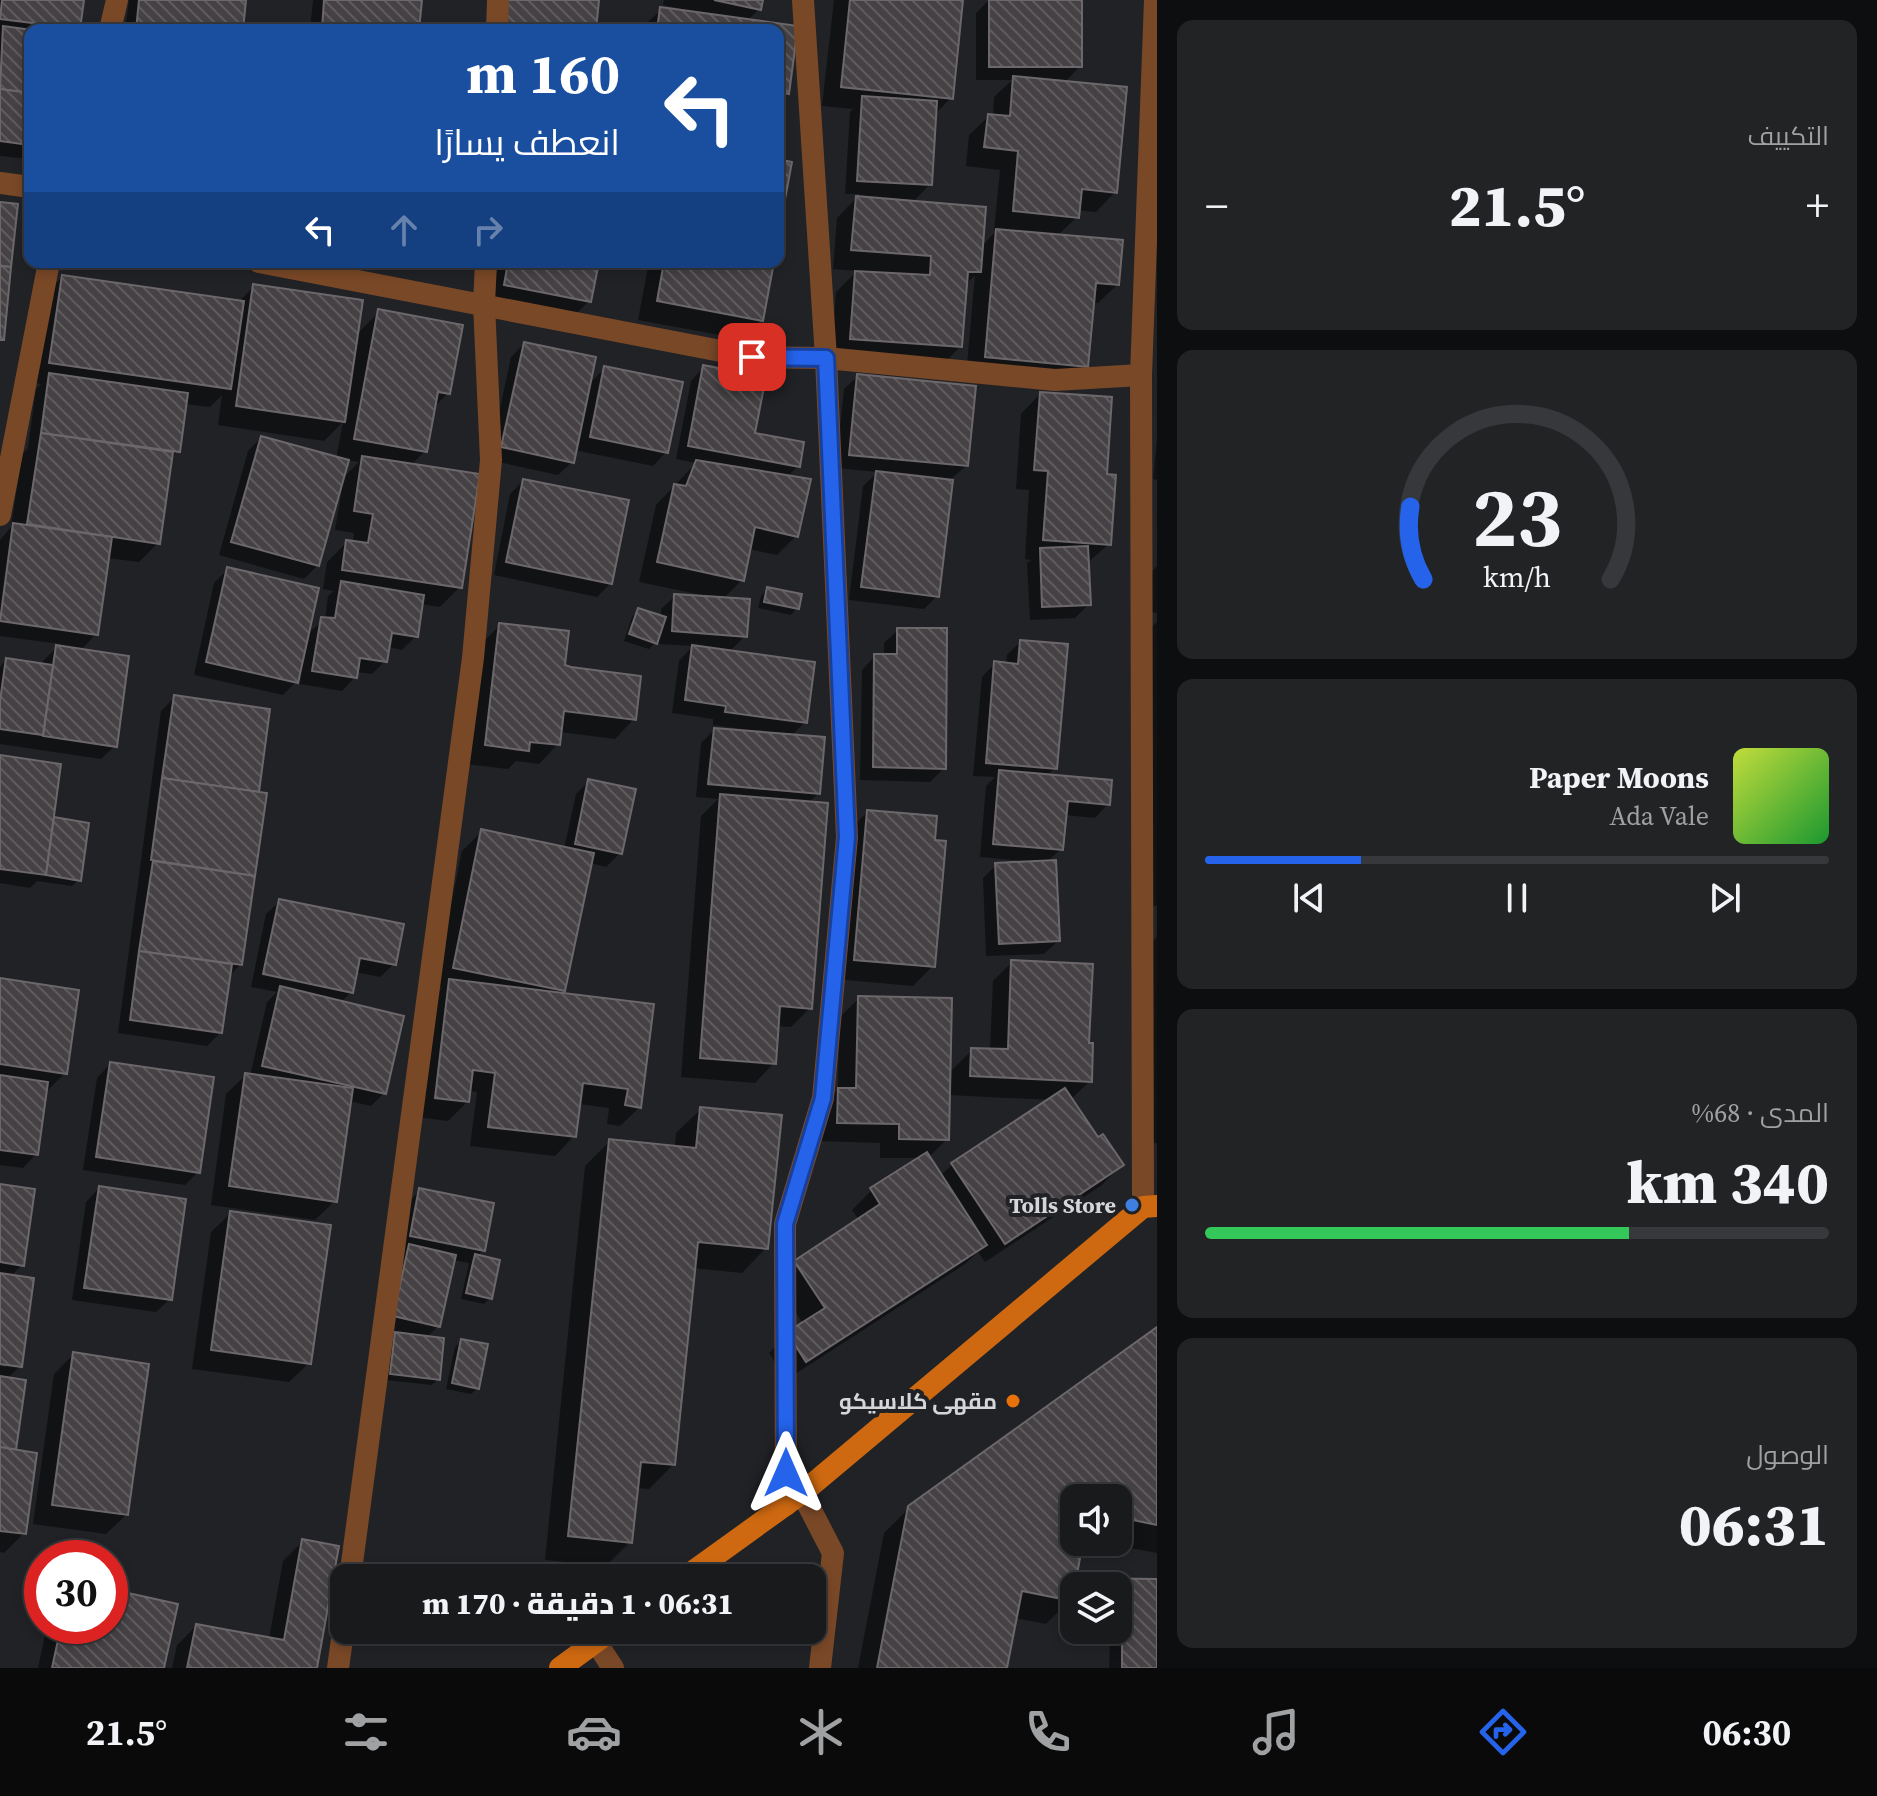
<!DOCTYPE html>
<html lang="ar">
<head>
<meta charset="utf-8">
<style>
  :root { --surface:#181a1c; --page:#212325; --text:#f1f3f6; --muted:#9fa1a3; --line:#36383b; --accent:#2563eb }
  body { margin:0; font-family:"Source Serif 4",Cairo,serif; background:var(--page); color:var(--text); direction:rtl; height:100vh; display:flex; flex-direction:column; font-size:30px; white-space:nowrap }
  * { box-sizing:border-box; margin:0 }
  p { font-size:26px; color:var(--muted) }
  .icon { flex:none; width:44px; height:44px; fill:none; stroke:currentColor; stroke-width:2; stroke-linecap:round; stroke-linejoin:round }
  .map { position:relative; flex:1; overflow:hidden; direction:ltr }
  .details { display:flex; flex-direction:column; gap:20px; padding:20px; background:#0d0e0f; width:720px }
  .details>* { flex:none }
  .banner { position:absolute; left:24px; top:24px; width:760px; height:244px; border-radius:16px; box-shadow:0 4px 12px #0003,0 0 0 2px var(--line); direction:rtl; background:#1a4fa0; color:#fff; overflow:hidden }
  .buttons { position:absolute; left:1060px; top:1484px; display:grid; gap:16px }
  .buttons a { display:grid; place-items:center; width:72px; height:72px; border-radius:16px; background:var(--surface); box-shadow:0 4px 12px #0003,0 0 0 2px var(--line); font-size:40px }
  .speed { position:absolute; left:24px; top:1540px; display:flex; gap:16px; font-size:40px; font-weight:700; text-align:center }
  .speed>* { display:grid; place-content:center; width:104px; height:104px; border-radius:50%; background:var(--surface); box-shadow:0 4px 12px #0003,0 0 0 2px var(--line); line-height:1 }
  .speed .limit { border:12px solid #d22; background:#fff; color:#111 }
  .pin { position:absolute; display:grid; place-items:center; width:68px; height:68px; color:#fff; margin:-34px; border-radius:16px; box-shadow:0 4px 12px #0006 }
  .me { position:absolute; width:88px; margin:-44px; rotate:0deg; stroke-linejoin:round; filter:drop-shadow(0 0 6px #0008) }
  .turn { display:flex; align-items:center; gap:28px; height:168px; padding:0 32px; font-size:36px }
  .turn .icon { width:104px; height:104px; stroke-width:2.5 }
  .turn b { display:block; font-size:56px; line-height:68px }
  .lanes { display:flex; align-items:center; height:76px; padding:0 32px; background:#0003; justify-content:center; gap:40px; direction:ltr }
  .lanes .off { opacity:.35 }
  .big { font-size:60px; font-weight:800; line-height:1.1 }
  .details .card { flex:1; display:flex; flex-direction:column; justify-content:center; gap:12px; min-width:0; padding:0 28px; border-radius:16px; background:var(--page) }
  .details .dial { align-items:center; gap:0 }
  .dial svg { height:208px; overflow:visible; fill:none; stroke:var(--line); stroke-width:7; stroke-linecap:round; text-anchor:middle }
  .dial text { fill:var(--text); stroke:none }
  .song { display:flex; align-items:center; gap:24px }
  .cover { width:96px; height:96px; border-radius:12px; background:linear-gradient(135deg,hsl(70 70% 55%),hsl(130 70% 35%)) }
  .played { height:8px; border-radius:4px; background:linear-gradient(90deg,var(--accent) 25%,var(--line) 25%) }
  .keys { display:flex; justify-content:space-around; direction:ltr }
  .heat { display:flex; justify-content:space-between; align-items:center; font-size:44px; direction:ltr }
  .charge { height:12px; border-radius:6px; background:linear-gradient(90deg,#34c759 68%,var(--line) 0) }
  .trip { position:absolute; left:330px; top:1564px; width:496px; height:80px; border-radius:16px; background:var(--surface); box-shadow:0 4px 12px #0003,0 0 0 2px var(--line); font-weight:800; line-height:80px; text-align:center; direction:rtl }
  .tab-bar { display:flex; height:128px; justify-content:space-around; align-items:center; background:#0a0a0b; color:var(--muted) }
  .tab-bar .icon { width:56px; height:56px }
  .tab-bar .selected { color:var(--accent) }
  .tab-bar b { font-size:36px; color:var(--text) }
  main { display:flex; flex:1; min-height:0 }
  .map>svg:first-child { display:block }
  .shadow { fill:#0007; fill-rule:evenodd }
  .building { fill:url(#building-back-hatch); stroke:#6c676a; stroke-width:2 }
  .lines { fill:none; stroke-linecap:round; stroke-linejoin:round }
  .service { stroke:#794827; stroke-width:22 }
  .minor { stroke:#794827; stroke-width:22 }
  .primary { stroke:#ce6911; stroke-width:22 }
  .route-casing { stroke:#184099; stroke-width:20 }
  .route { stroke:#2563eb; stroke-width:14 }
  .shop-dot { fill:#3f7fe0; stroke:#202226; stroke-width:3 }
  .food-dot { fill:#e8710a; stroke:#202226; stroke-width:3 }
  .labels { text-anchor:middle; stroke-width:8; stroke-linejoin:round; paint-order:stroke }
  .poi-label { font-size:22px; font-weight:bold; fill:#d4d6d8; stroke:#202226; text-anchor:end }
</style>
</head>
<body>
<main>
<section class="details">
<div class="card"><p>التكييف</p>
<div class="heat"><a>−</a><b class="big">21.5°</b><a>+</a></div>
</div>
<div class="card dial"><svg viewBox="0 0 100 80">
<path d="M14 69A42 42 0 1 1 86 69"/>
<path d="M14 69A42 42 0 0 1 9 41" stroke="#2563eb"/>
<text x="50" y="56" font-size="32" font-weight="700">23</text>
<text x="50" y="72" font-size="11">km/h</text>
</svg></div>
<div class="card">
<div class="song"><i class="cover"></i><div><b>Paper Moons</b><p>Ada Vale</p></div></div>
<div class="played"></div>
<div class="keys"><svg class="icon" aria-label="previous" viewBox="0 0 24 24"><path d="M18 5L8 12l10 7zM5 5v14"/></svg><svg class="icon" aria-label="pause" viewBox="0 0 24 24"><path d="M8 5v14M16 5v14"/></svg><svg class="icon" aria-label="next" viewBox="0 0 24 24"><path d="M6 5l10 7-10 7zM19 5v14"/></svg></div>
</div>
<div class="card"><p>المدى · 68%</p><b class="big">340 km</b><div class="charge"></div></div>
<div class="card"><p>الوصول</p><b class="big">06:31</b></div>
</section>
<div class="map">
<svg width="1157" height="1668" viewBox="0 0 1157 1668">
  <defs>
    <pattern id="building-back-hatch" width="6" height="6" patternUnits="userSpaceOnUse" patternTransform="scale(2)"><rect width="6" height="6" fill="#454144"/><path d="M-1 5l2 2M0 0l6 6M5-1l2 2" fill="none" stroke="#5f5c5e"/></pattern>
  </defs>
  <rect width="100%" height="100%" fill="#202226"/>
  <g class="shadow">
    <path d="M0 0H82L76 30H30V159L0 156Z"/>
    <path d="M129 0H244L241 30H125Z"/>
    <path d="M313 0H420L417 30H310Z"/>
    <path d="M664 0H761L759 9 747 21 796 28 787 93 778 102V30H646L647 23 661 10 686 13 687 10 663 5Z"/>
    <path d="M834 0H961L951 98 934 115 930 184 913 202 981 247 997 230H994L1000 170 966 166 969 135 989 116H993L994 97 1012 80H976V13L989 0H1080V66L1064 83 1115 192 1096 212 1077 210V217L1057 236 1118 284 1098 303H1092L1087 366 1067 385 966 376 975 275 965 286 960 347 941 366 831 358 836 292 857 271 833 269 837 218 860 194H845L850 112 853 109 822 106Z"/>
    <path d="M499 262H596L589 301 575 315 491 298Z"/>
    <path d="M649 262H771L761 320 741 339 638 320Z"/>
    <path d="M62 277 238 303 254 286 356 335 379 312 448 393 434 407 425 451 411 465 460 587 440 607 421 604 416 636 402 650 388 647 385 661 372 674 356 672 355 677 342 691 300 684 301 677 283 695 194 675 214 583 228 569 307 634 325 619 328 596 334 591 323 589 327 562 347 542 353 543 354 533 335 530 342 488H339L318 565 304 579 219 555 248 451 261 438 336 459 343 422 324 441 218 425 222 395 210 407 185 404 178 451 170 459 158 543 139 562 107 558 96 634 80 651 115 746 101 759 0 744V667L6 660 43 665V661L60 644 0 636V540L11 527 22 454 28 448 36 389 41 384 30 382 43 297ZM346 460 359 462 341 480Z"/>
    <path d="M524 344 588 385 605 368 666 452 653 466 574 450 572 462 558 475 489 460 511 357Z"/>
    <path d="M704 367 753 435 798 466 787 477 796 536 777 555 748 549 742 580 723 599 745 636 729 652 805 722 791 736 818 794 808 803 810 1008 791 1027 777 1026 774 1063 755 1083 681 1077 701 816 718 799 696 797 701 743 714 730 741 732 742 729 713 725V719L672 713 679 661 693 646 659 644V639L649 649 624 641 632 617 639 610 661 618V609L675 596 702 598V595L639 582 656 505 696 463 676 459 691 381Z"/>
    <path d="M858 376 966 466 951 479 937 596 924 609 849 600 863 486 878 472 836 468 844 389Z"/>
    <path d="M1040 394 1109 544 1087 563 1088 605 1075 618 1030 620 1027 563 1031 560 1025 559 1029 490 1016 489 1021 414Z"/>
    <path d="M1157 438V480L1153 479Z"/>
    <path d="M523 481 611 583 597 597 494 575 510 494Z"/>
    <path d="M1157 566V613L1145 611 1150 573Z"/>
    <path d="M767 589 797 608 791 615 758 608 761 596Z"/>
    <path d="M1157 622V906H1143L1141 637Z"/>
    <path d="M500 625 563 666 634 719 615 739 560 732 558 744 539 764 516 761 508 769 466 764 481 644Z"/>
    <path d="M898 630 944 768 930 782 860 780 862 670 875 656H884V643Z"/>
    <path d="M1020 642 1055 768 1047 776 1108 804 1095 818 1064 815 1061 849 1047 862 1058 941 1044 954 986 956 983 878 996 865 1025 863V861L980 857 986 786 995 777 973 776 982 677 995 663 1006 665 1007 655Z"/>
    <path d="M175 697 256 794 265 795 241 964 228 977 220 1033 207 1046 118 1033 161 711Z"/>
    <path d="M0 757 51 823 55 819 79 880 72 886 37 881 30 888 0 883Z"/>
    <path d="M589 781 620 853 606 867 590 863 563 990 559 994 652 1006 640 1107 620 1126 607 1124 609 1108 579 1104 574 1136 555 1156 470 1146 477 1092 468 1091 467 1102 448 1121 417 1117 430 1001 442 988 434 987 462 851 482 831 564 849 576 794Z"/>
    <path d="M867 812 933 841V966L913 986 835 979 848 832Z"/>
    <path d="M280 901 394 964 380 977 355 972 351 992 340 1003 384 1093 371 1106 349 1101 335 1201 315 1220 211 1205 226 1094 246 1075 250 1076 267 1002 277 992 251 987 266 914Z"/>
    <path d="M1157 937V1143H1146V947Z"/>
    <path d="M1012 962 1087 1045 1090 1081 1070 1100 1097 1140 1121 1165 1102 1185 985 1262 978 1252 965 1264 786 1380 769 1353 788 1334 803 1324 776 1282 795 1262 859 1220 852 1210 872 1190 920 1158H880V1143L818 1141 819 1109 838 1090 839 1018 859 998 949 1073 972 1050H990L993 981ZM948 1095 1051 1100 952 1165 940 1176 928 1158 947 1139Z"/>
    <path d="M0 980 65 1073 45 1093 36 1154 23 1168 0 1165Z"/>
    <path d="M110 1064 198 1172 185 1185 83 1170 97 1078Z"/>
    <path d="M701 1109 766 1248 742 1273 693 1268 674 1464 649 1489 636 1488 630 1542 606 1566 545 1560 585 1166 610 1141 675 1148 676 1133Z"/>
    <path d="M0 1186 22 1265 11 1276 20 1366 7 1379 24 1533 4 1553 0 1552V1366L6 1367V1363L0 1362Z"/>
    <path d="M99 1188 170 1299 156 1312 72 1300 86 1202Z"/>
    <path d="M420 1190 483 1250 477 1256 490 1298 484 1304 461 1299 469 1263 453 1260 438 1326 426 1338 438 1379 432 1385 385 1380 390 1341 397 1333 381 1329 397 1259 406 1250 398 1249 407 1204Z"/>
    <path d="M231 1213 309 1363 289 1382 192 1369 211 1232Z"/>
    <path d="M1157 1330V1553L1098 1542H1118V1498H1074V1542H1081L1074 1589V1630H1118V1586H1077L1083 1580 1157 1581V1668H1109L1110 1643 1070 1642V1600L1046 1624 1015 1618 1005 1668H858L884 1533 909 1508Z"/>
    <path d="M461 1341 478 1388 471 1394 446 1389 455 1347Z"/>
    <path d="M74 1354 126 1515 106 1534 33 1524 54 1374Z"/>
    <path d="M303 1541 315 1668H172L177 1645 196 1626 269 1639 283 1561Z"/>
    <path d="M110 1591 162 1668H38L47 1626H110Z"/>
  </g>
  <g class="building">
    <path d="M2 0H84L80 29 0 19Z"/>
    <path d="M139 0H246L243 30H136Z"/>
    <path d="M324 0H422L419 30 322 29Z"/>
    <path d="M507 0H599L596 30H504Z"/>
    <path d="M714 0H763L761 10Z"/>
    <path d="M850 0H963L953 99 841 87Z"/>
    <rect x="989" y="0" width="93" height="67"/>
    <path d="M660 7 798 26 789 94 778 92V30H657Z"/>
    <path d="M3 26 32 30H30V93L0 89Z"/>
    <path d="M1013 76 1127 87 1117 193 1082 189 1079 218 1013 211 1018 151 984 147 988 114 1010 116Z"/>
    <path d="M0 89 30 93V145L0 141Z"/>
    <path d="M862 96 937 101 932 185 857 181Z"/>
    <path d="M778 159 792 162 778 237Z"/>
    <path d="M856 196 986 207 981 272H968L962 347 850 339 855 271 930 275 931 256 851 250Z"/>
    <path d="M0 202 18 204 11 267 0 266Z"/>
    <path d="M996 229 1123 240 1119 285 1096 283 1088 367 985 357Z"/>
    <path d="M508 262H599L591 302 504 285Z"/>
    <path d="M664 262H774L763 321 657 301Z"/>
    <path d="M0 266 11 267 4 340H0Z"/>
    <path d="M62 275 244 301 231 389 49 363Z"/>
    <path d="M253 284 363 300 345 422 236 406Z"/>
    <path d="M378 309 463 325 450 394 438 392 427 452 354 439Z"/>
    <path d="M524 342 596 357 574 463 501 447Z"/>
    <path d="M703 365 766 377 755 433 804 442 800 467 688 446Z"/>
    <path d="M604 366 683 382 668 453 590 437Z"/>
    <path d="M49 373 188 393 180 452 41 433Z"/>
    <path d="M857 374 976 386 968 466 849 455Z"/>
    <path d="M1040 392 1112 397 1107 474 1116 475 1111 545 1043 540 1048 471 1034 470Z"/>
    <path d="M41 433 173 452 160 544 27 524Z"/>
    <path d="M261 436 349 460 319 566 231 542Z"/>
    <path d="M362 456 480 474 462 588 342 570 346 540 368 543 373 514 354 511Z"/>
    <path d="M696 460 811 479 798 537 755 527 744 581 657 562 674 484 686 486Z"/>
    <path d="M876 471 953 480 939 597 861 587Z"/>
    <path d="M523 479 629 500 612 584 506 562Z"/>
    <path d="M13 523 112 537 98 635 0 621Z"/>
    <path d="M1088 546 1091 605 1042 607 1040 548Z"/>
    <path d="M227 567 319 588 298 683 206 662Z"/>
    <path d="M341 581 424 595 418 637 392 633 387 662 360 658 357 678 312 671 321 617 335 618Z"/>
    <path d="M767 587 802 594 799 609 764 602Z"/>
    <path d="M674 594 750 599 747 637 672 631Z"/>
    <path d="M638 608 666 617 657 644 629 634Z"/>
    <path d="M499 623 569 631 565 665 571 667 641 676 636 720 564 711 560 745 530 742 529 751 485 745Z"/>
    <path d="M897 628H947L946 769 873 767 874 654H897Z"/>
    <path d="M1020 640 1068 644 1057 769 986 763 994 661 1018 664Z"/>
    <path d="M56 645 129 656 117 747 43 736Z"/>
    <path d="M692 645 815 662 807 723 725 712 726 706 685 700Z"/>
    <path d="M6 658 53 665 43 735 0 729V701Z"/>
    <path d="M174 695 270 709 259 792 162 778Z"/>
    <path d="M714 728 825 737 820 794 708 784Z"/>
    <path d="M0 755 61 764 46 875 0 869Z"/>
    <path d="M999 770 1112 780 1110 805 1068 801 1063 850 993 844Z"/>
    <path d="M162 778 267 793 255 876 151 860Z"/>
    <path d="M588 779 636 789 622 854 575 844Z"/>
    <path d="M720 794 828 803 812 1009 780 1006 776 1064 700 1058Z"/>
    <path d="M867 810 937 816 935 840 946 841 935 967 854 960Z"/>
    <path d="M54 817 89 823 81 881 46 875Z"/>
    <path d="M481 829 594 853 565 991 453 968Z"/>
    <path d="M1056 860 1060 941 999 944 995 863Z"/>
    <path d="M153 861 255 876 242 965 139 951Z"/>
    <path d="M279 899 404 924 396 965 360 958 353 993 263 974Z"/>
    <path d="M139 951 232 964 222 1033 130 1020Z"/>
    <path d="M1011 960 1093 964 1089 1043H1093L1092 1082 970 1076 971 1048 1008 1049Z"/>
    <path d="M0 978 79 990 67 1074 0 1064Z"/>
    <path d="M449 979 654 1004 641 1108 625 1105 628 1089 583 1083 576 1137 488 1127 495 1073 473 1070 469 1102 435 1098Z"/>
    <path d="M280 986 404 1016 386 1094 262 1066Z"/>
    <path d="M858 996 952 998 949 1140 899 1139V1124L837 1123 838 1088H856Z"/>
    <path d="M110 1062 214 1077 200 1173 96 1157Z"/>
    <path d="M245 1073 353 1088 337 1202 229 1186Z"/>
    <path d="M0 1075 48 1082 38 1155 0 1150Z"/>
    <path d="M1065 1088 1098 1137 1103 1134 1124 1165 1005 1244 951 1163Z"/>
    <path d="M700 1107 782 1115 768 1249 698 1242 675 1465 641 1462 632 1543 568 1536 609 1139 696 1148Z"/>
    <path d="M927 1152 987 1245 806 1362 787 1332 825 1308 794 1261 880 1204 870 1188Z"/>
    <path d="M0 1184 35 1189 24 1266 0 1262Z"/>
    <path d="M99 1186 186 1199 172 1300 84 1288Z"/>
    <path d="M419 1188 494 1203 485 1251 410 1236Z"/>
    <path d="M230 1211 331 1225 311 1364 211 1350Z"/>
    <path d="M409 1244 456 1255 440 1327 393 1316Z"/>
    <path d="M475 1254 500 1260 492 1299 466 1293Z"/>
    <path d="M0 1273 34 1278 22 1367 0 1364Z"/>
    <path d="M1157 1327V1525L1118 1517V1498H1074V1542H1083L1072 1601 1022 1591 1007 1668H877L908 1506Z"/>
    <path d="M395 1332 444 1338 440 1380 390 1374Z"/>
    <path d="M461 1339 488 1344 479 1389 452 1383Z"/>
    <path d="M73 1352 149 1364 128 1515 52 1505Z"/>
    <path d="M0 1376 26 1380 16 1450 0 1447Z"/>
    <path d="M0 1447 37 1453 26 1534 0 1531Z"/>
    <path d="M302 1539 339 1546 317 1668H187L196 1624 284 1640Z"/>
    <path d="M1083 1578 1157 1579V1668H1122V1630H1110H1118V1586H1083Z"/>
    <path d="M110 1589 178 1604 164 1668H52L61 1626H110Z"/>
  </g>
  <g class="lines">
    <path class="service" d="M596 1642 613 1668"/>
    <g class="minor">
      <path d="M110 30 117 0"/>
      <path d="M497 30 498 0"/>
      <path d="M0 183 30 187"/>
      <path d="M259 262 752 357 826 358 1055 380 1141 375"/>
      <path d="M0 515 49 262"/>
      <path d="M1143 1207 1141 375 1155 0"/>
      <path d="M802 1493 833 1553 820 1668"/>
      <path d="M786 1505 785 1224 823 1098 847 837 826 358 803 0"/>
      <path d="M350 1578 473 658 491 460 484 304 486 262"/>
      <path d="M338 1668 344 1625"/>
    </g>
    <g class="primary">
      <path d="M684 1578 802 1493 1143 1207 1157 1206"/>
      <path d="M560 1668 612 1630"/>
    </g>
  </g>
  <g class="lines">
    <g class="route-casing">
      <path id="route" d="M752 357 826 358 847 837 823 1098 785 1224 786 1473"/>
    </g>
    <use href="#route" class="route"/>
  </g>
  <circle class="shop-dot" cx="1132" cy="1205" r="8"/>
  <circle class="food-dot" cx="1013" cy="1401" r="8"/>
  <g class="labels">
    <g class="poi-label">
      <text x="1116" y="1213">Tolls Store</text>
      <text x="997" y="1409">مقهى كلاسيكو</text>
    </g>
  </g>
</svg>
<div class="buttons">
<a><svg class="icon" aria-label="sound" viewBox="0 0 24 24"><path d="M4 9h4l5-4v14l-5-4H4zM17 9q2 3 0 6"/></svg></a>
<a><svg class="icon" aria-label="layers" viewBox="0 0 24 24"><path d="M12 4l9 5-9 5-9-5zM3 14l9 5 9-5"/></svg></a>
</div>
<div class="speed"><div class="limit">30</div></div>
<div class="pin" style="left:752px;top:357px;background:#d93025"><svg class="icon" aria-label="arrive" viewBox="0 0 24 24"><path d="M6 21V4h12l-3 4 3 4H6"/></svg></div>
<svg class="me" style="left:786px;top:1473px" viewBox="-20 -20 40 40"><path d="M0-17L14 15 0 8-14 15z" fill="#2563eb" stroke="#fff" stroke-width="4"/></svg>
<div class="trip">06:31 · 1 دقيقة · 170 m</div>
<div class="banner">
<div class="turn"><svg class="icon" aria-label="left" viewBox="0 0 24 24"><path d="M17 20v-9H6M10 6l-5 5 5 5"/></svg><div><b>160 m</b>انعطف يسارًا</div></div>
<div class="lanes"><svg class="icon" aria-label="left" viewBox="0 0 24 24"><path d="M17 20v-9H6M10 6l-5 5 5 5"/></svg><svg class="icon off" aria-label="ahead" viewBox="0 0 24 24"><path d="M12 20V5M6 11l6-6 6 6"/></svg><svg class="icon off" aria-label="right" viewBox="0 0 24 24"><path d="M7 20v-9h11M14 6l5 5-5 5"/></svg></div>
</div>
</div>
</main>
<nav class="tab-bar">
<b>06:30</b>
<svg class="icon selected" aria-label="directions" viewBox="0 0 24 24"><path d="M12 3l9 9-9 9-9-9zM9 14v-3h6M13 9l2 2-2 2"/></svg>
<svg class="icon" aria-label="music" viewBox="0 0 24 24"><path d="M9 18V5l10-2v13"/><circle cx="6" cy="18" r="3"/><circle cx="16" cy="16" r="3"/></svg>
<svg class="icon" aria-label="phone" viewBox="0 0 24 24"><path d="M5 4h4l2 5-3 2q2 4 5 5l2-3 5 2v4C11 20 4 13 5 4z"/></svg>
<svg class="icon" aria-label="climate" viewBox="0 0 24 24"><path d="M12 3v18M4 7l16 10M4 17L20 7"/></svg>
<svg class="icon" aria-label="car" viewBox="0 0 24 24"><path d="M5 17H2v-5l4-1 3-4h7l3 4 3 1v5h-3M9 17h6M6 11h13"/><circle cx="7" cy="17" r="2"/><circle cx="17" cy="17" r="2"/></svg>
<svg class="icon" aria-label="filters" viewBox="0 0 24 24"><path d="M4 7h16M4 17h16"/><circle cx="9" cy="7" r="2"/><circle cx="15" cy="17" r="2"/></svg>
<b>21.5°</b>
</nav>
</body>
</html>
